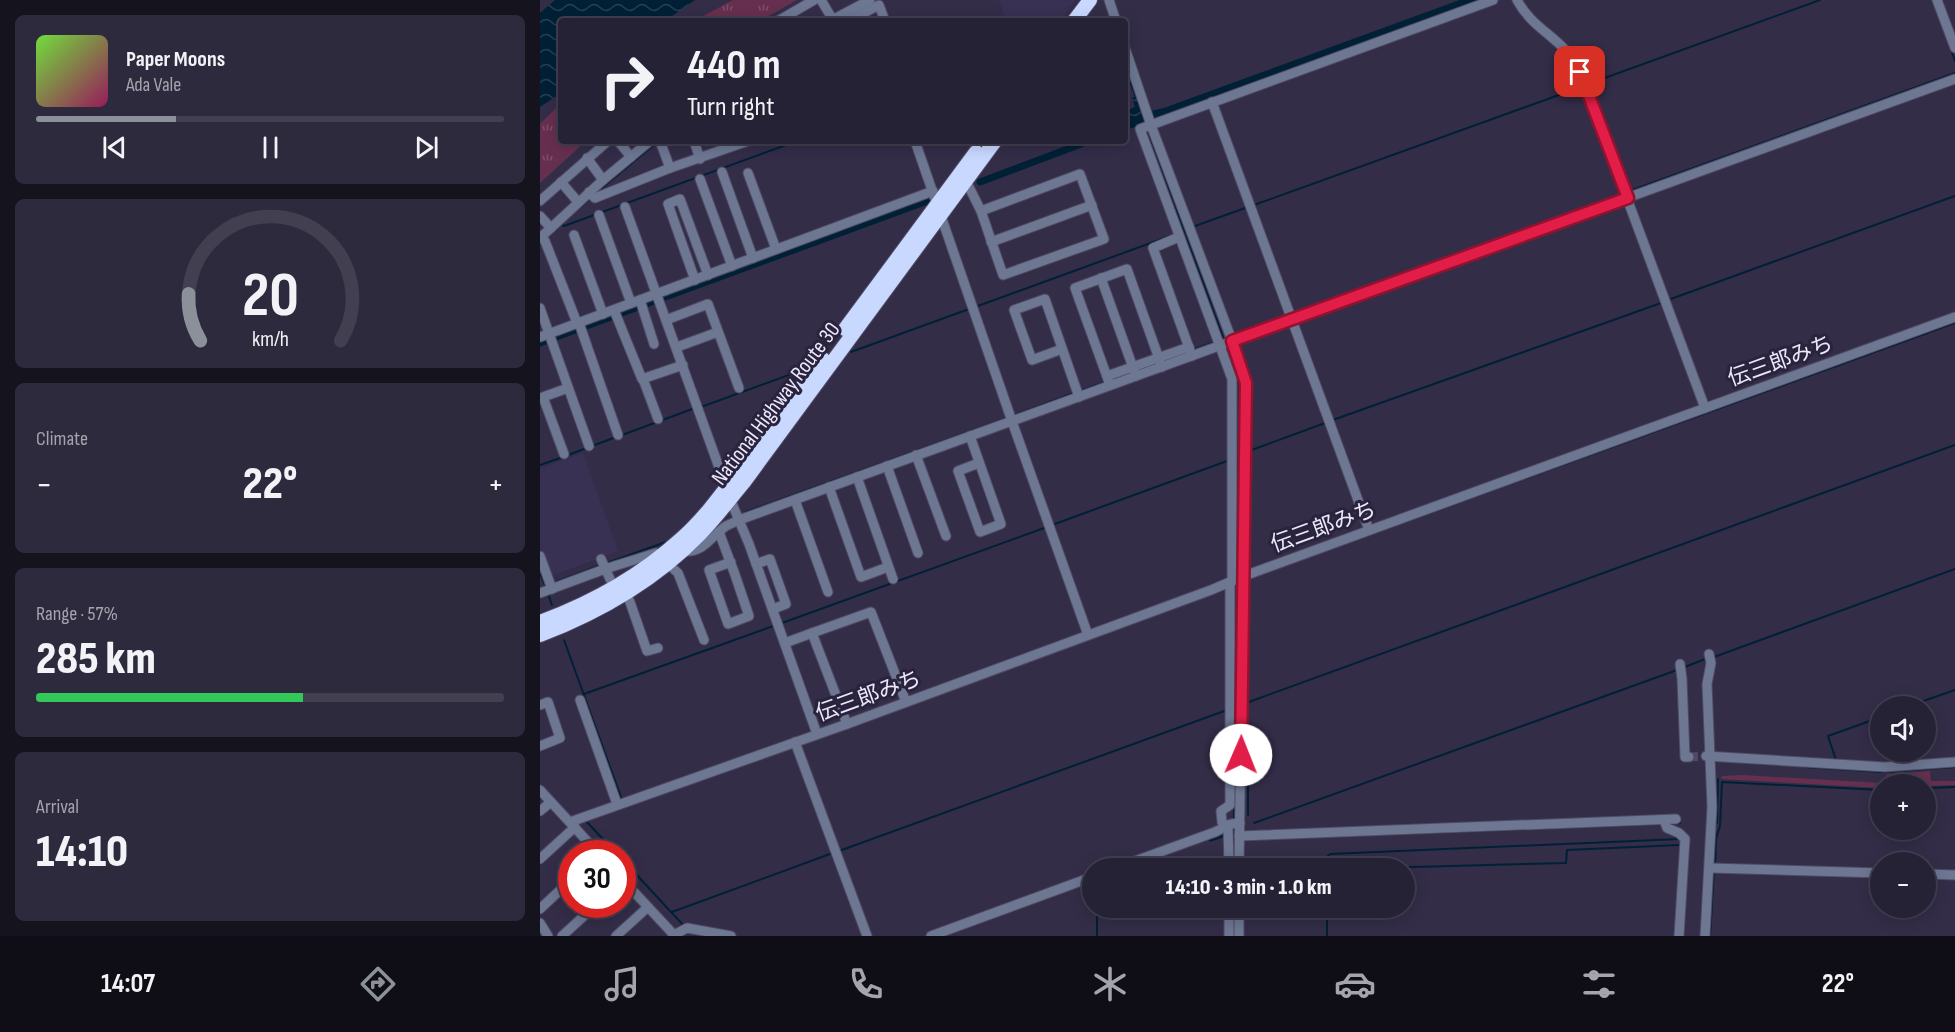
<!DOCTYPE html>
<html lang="en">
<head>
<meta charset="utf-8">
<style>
  :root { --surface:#262236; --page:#2e2a3e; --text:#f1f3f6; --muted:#a4a4ad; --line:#423f51; --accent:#8c9099 }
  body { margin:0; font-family:"Sofia Sans Condensed","Noto Sans JP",sans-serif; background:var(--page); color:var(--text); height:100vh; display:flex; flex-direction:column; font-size:22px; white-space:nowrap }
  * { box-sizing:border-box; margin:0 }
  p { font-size:20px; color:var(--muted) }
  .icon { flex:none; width:33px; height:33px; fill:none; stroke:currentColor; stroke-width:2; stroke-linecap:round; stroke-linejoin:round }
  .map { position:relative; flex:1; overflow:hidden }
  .panel { display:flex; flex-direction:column; gap:15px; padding:15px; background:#15131e; width:540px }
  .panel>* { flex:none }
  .guide { position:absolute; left:18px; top:18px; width:570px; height:126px; border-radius:6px; box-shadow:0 3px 15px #0003,0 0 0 2px var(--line); background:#262236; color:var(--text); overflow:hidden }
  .buttons { position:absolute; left:1330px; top:696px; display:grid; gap:12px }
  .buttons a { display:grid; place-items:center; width:66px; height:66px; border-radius:50%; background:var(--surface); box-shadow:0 3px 15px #0003,0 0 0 2px var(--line); font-size:30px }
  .speed { position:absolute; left:18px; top:840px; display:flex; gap:12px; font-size:30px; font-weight:700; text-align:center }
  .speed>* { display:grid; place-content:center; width:78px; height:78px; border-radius:50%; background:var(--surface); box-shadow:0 3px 15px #0003,0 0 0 2px var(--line); line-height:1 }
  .speed .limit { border:9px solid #d22; background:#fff; color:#111 }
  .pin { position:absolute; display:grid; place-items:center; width:51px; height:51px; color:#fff; margin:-26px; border-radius:12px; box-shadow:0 3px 9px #0006 }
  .me { position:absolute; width:66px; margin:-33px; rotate:1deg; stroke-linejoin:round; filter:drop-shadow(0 0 4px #0008) }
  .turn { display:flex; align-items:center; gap:21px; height:126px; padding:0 30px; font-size:27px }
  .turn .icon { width:78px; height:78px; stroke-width:2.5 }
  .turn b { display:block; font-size:42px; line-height:51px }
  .big { font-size:45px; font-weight:800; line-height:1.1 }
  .panel .tile { flex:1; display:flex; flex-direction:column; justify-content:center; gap:9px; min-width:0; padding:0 21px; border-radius:9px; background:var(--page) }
  .panel .dial { align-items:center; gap:0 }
  .dial svg { height:156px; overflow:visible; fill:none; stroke:var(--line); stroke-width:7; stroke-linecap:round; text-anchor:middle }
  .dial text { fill:var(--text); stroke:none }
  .song { display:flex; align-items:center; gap:18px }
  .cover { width:72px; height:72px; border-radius:9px; background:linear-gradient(135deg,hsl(100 70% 55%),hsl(330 70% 35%)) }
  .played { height:6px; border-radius:3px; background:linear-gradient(90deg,var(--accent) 30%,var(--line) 30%) }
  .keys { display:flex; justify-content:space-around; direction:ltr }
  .heat { display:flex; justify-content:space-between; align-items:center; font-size:33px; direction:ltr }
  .charge { height:9px; border-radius:4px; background:linear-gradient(90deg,#34c759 57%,var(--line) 0) }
  .trip { position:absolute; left:542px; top:858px; width:333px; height:60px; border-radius:30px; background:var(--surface); box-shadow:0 3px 15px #0003,0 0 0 2px var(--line); font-weight:800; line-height:60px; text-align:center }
  .tab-bar { display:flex; height:96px; justify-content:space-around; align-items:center; background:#0f0e16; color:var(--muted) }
  .tab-bar .icon { width:42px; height:42px }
  .tab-bar .current { color:var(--accent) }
  .tab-bar b { font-size:27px; color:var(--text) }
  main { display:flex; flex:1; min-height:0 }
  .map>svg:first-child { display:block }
  .built { fill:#393153 }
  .green { fill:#672f4f }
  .park { fill:url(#park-tufts) }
  .water { fill:url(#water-waves) }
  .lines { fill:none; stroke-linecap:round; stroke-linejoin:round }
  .stream { stroke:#002036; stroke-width:2 }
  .canal { stroke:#002036; stroke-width:7 }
  .river { stroke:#002036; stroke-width:12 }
  .minor-tunnel { stroke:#4f4963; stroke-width:9; stroke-dasharray:9 4.5; stroke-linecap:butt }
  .minor-casing { stroke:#504b64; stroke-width:11 }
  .highway-casing { stroke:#504b64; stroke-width:16 }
  .minor { stroke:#6d7792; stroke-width:9 }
  .highway { stroke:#c9d8ff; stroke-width:14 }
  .route-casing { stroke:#92132f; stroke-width:15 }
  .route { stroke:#e11d48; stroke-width:10 }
  .labels { text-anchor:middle; stroke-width:6; stroke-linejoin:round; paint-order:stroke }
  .street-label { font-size:22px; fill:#ebe8fa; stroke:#2a233e }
</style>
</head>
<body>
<main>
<section class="panel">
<div class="tile">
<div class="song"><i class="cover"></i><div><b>Paper Moons</b><p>Ada Vale</p></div></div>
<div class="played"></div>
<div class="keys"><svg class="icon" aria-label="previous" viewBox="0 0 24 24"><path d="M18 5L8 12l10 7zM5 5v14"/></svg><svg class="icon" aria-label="pause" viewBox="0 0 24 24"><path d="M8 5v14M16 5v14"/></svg><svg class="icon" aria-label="next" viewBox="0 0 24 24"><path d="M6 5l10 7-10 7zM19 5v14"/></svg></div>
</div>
<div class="tile dial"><svg viewBox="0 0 100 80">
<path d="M14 69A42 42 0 1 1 86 69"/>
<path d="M14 69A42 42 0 0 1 8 45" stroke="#8c9099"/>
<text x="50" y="56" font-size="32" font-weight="700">20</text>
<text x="50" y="72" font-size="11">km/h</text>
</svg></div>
<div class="tile"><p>Climate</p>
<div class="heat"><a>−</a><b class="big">22°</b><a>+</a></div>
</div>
<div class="tile"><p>Range · 57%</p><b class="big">285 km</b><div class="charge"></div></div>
<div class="tile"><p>Arrival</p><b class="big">14:10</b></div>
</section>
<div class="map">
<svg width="1415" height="936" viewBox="0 0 1415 936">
  <defs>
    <pattern id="park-tufts" width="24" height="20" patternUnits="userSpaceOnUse" patternTransform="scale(1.5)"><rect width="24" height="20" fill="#672f4f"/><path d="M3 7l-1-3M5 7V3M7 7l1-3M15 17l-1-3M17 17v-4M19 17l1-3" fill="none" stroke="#7d4d69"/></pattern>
    <pattern id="water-waves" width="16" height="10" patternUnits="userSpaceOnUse" patternTransform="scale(1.5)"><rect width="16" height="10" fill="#002036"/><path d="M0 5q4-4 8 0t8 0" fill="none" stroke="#254054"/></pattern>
  </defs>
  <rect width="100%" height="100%" fill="#332d48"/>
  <g class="built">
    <path d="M459 0H536L520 21H466Z"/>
    <path d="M43 453 78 551 11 576 0 546V469Z"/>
  </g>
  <path class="green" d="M1390 771 1391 781H1415V785L1386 786V784H1341V788L1181 779 1182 776 1203 775 1342 783 1347 774Z"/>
  <g class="park">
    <path d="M193 0H257L220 21H154Z"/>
    <path d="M21 103V141H46L0 183V124Z"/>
  </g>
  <g class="water">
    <path d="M15 0H155L125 21H21V93L0 107V13Z"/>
    <path d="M598 96 607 122 585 131V111L595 107 592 98Z"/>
  </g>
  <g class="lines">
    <g class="stream">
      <path d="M567 20V21"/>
      <path d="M301 21 308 17"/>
      <path d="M1411 49 1415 61"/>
      <path d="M585 69 596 97"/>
      <path d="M1048 84 1280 0"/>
      <path d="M613 113 621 115"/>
      <path d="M607 128 684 340"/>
      <path d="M1087 192 1415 73"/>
      <path d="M56 193 116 143"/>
      <path d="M714 205 1041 87"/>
      <path d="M38 209 52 197"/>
      <path d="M21 224 24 226 257 141"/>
      <path d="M20 225 29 217"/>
      <path d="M655 226 708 207"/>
      <path d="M918 254 1082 194"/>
      <path d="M1128 300 1415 196"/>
      <path d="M435 307 630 236"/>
      <path d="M752 314 848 280"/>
      <path d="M696 335 747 316"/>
      <path d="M685 345 699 384 697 565"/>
      <path d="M652 350 675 342"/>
      <path d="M311 352 429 309"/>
      <path d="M571 380 591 373"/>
      <path d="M540 391 565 382"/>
      <path d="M161 407 265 369"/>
      <path d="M472 416 534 393"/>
      <path d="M790 421 1121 303"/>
      <path d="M82 435 155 408"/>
      <path d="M709 451 785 423"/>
      <path d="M28 455 76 437"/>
      <path d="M0 465 23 457"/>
      <path d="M206 512 467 418"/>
      <path d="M512 525 687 461"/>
      <path d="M67 563 126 542"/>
      <path d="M730 571 1415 323"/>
      <path d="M0 573 6 588"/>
      <path d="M13 583 61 565"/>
      <path d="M8 594 12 605"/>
      <path d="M242 623 507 527"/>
      <path d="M24 640 82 800"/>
      <path d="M1174 657 1415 569"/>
      <path d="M1142 668 1168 658"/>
      <path d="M44 694 236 625"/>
      <path d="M708 702V815"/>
      <path d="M706 703 1415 445"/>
      <path d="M1369 706 1415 690"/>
      <path d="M1296 760 1288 736 1341 717"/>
      <path d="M1265 767 1343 772 1415 767"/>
      <path d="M1386 788 1415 787"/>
      <path d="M694 794 697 583"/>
      <path d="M47 820H45L77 854"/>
      <path d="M694 821V805"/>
      <path d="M714 823 1137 670"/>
      <path d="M1175 823H1177L1178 779"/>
      <path d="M1129 824 1140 823"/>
      <path d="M778 837 1123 824"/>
      <path d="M299 851 687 710"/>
      <path d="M82 859 144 926"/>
      <path d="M1175 864 1176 838 1180 826 1182 782 1341 790"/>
      <path d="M694 868V826"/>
      <path d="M787 868 786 858 790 854 1140 839"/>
      <path d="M834 868 1026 863 1027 850 1140 845"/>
      <path d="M787 908V936"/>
      <path d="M132 912 290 854"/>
      <path d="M557 936V908"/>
      <path d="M1170 936 1174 870"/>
    </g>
    <g class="canal">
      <path d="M440 182 549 141"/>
      <path d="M0 343 390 200"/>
      <path d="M671 838 694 830"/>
    </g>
    <path class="river" d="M612 117 628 113 937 0"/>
    <path class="minor-tunnel" d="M1149 757 1166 756"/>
    <g class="minor-casing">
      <g id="minor">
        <path d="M281 0 293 20"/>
        <path d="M569 0 576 21"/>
        <path d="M977 0C994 32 1024 37 1040 72L1165 408"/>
        <path d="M1397 0 1415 48"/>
        <path d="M238 21 274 0"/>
        <path d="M290 21 330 0"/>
        <path d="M309 21 339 5 345 21"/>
        <path d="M585 48 611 125 706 378 699 868"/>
        <path d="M672 102 829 530"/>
        <path d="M78 141 91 157"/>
        <path d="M120 141 130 168"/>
        <path d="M154 141 160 159"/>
        <path d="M375 141 474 427 548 635"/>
        <path d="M47 158 63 180"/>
        <path d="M182 172 213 258"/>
        <path d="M208 173 236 249"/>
        <path d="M540 174 564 239 463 275 441 211Z"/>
        <path d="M160 179 192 266"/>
        <path d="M422 180 429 187 441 211"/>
        <path d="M21 182 38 202"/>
        <path d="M49 192 55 198 130 168 208 141"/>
        <path d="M0 201 68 141"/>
        <path d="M85 207 193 506 209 544 277 734"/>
        <path d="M59 215 91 303"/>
        <path d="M0 216 11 228"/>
        <path d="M34 235 63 314"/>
        <path d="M1 236 5 241 37 323"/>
        <path d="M639 237 613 248 652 356"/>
        <path d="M0 238 63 180 110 141"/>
        <path d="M451 242 552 205"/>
        <path d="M561 278 596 376"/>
        <path d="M155 280 128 204 140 199 168 275"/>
        <path d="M100 300 114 344"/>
        <path d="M0 308 49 446"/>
        <path d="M74 310 102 379 143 365"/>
        <path d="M126 320 168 304 199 388"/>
        <path d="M39 323 78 435"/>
        <path d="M0 337 393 191"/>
        <path d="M137 347 178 332"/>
        <path d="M522 349 492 360 474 310 505 299 539 397"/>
        <path d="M567 376 649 347"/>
        <path d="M103 379 118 419"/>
        <path d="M570 385 535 288 587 269 622 367"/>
        <path d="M430 436 461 524 440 532 418 471 439 463"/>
        <path d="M24 454 3 397 28 388"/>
        <path d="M376 455 406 536"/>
        <path d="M347 466 378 553"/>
        <path d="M317 477 353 579"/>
        <path d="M289 487 321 577 348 567"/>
        <path d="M255 500 288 592"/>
        <path d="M179 532C190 560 200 588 209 616L188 624 169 570 191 562"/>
        <path d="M143 551C163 554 171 536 186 526 190 524 195 522 199 520L1415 79"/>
        <path d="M0 556 12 589"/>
        <path d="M61 559 74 588 73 591"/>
        <path d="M216 564 230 559 246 604 233 609"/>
        <path d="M692 581V379L600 129 953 0"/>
        <path d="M83 589 90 602 107 651 118 648"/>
        <path d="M0 593 65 569 116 553 138 573 164 640"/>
        <path d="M245 643 272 633"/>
        <path d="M1140 664 1142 679 1145 757H1149"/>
        <path d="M40 700 77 804"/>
        <path d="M0 705 8 702 20 738 0 746"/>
        <path d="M307 724 272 633 331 612 366 702"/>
        <path d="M255 742 327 936"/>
        <path d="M1166 756 1345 767 1415 762"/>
        <path d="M0 790 59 854"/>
        <path d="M0 811 11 802"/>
        <path d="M1124 820 1127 828 1139 833 1145 839 1139 936"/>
        <path d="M30 822 307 724 671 590 704 576 1415 317"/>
        <path d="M688 825 689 868"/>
        <path d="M686 827 682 822 681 811 690 805V582"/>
        <path d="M699 836 1136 819"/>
        <path d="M0 859 35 827"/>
        <path d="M576 868 675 832 691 824 700 823"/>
        <path d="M1170 868 1341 873"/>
        <path d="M1386 874 1415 875"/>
        <path d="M82 879 135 936"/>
        <path d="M0 909 32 879"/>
        <path d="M0 923 8 936"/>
        <path d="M134 935 147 928 191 936"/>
        <path d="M22 936 57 904"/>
        <path d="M76 936 108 907"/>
        <path d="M391 936 552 877"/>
        <path d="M689 936V908"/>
        <path d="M699 936V908"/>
        <path d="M1165 936 1172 807 1167 684 1171 663 1169 654"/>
      </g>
    </g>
    <g class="highway-casing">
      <g id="highway">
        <path d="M534 21 550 0"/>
        <path d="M305 329 436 152"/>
        <path d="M0 622C52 603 100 576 141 539 166 517 186 488 206 462 231 428 257 393 283 359"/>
        <path d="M0 635C60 612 114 581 159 535 175 519 189 500 204 482L455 141"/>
      </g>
    </g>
    <use href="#minor" class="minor"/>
    <use href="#highway" class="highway"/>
  </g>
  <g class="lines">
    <g class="route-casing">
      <path id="route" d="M701 755 706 383 692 341 1088 198 1040 72"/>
    </g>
    <use href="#route" class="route"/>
  </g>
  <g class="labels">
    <g class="street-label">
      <text transform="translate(1240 360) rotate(-20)" y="8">伝三郎みち</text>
      <text transform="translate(235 403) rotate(-53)" y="8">National Highway Route 30</text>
      <text transform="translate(783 526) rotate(-20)" y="8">伝三郎みち</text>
      <text transform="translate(328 695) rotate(-20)" y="8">伝三郎みち</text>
    </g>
  </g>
</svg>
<div class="buttons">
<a><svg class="icon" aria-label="sound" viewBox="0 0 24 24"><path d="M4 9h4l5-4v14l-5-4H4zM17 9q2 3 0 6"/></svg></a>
<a>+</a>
<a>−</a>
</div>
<div class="speed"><div class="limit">30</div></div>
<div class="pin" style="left:1040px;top:72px;background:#d93025"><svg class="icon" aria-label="arrive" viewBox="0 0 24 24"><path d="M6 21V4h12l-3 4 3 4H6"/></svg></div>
<svg class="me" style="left:701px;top:755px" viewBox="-20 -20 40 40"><circle r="19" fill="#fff"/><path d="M0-13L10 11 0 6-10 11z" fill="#e11d48"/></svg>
<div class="trip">14:10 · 3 min · 1.0 km</div>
<div class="guide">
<div class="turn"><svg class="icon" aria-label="right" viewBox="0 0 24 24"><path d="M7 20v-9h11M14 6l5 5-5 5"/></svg><div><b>440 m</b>Turn right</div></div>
</div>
</div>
</main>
<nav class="tab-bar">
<b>14:07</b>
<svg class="icon current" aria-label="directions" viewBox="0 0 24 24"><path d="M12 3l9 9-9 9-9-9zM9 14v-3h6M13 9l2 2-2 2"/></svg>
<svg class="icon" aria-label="music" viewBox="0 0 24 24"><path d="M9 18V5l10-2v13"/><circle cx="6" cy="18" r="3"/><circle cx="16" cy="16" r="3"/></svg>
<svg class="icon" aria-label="phone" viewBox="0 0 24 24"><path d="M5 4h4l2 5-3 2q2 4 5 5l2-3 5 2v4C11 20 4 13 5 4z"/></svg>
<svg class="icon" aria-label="climate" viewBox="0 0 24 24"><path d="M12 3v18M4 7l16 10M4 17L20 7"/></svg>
<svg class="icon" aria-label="car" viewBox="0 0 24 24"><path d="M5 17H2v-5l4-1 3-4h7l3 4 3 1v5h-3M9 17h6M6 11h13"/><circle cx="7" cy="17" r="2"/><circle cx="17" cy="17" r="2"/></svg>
<svg class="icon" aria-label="filters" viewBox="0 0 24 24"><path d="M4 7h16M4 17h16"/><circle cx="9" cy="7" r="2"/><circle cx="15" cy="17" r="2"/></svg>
<b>22°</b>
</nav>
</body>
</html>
